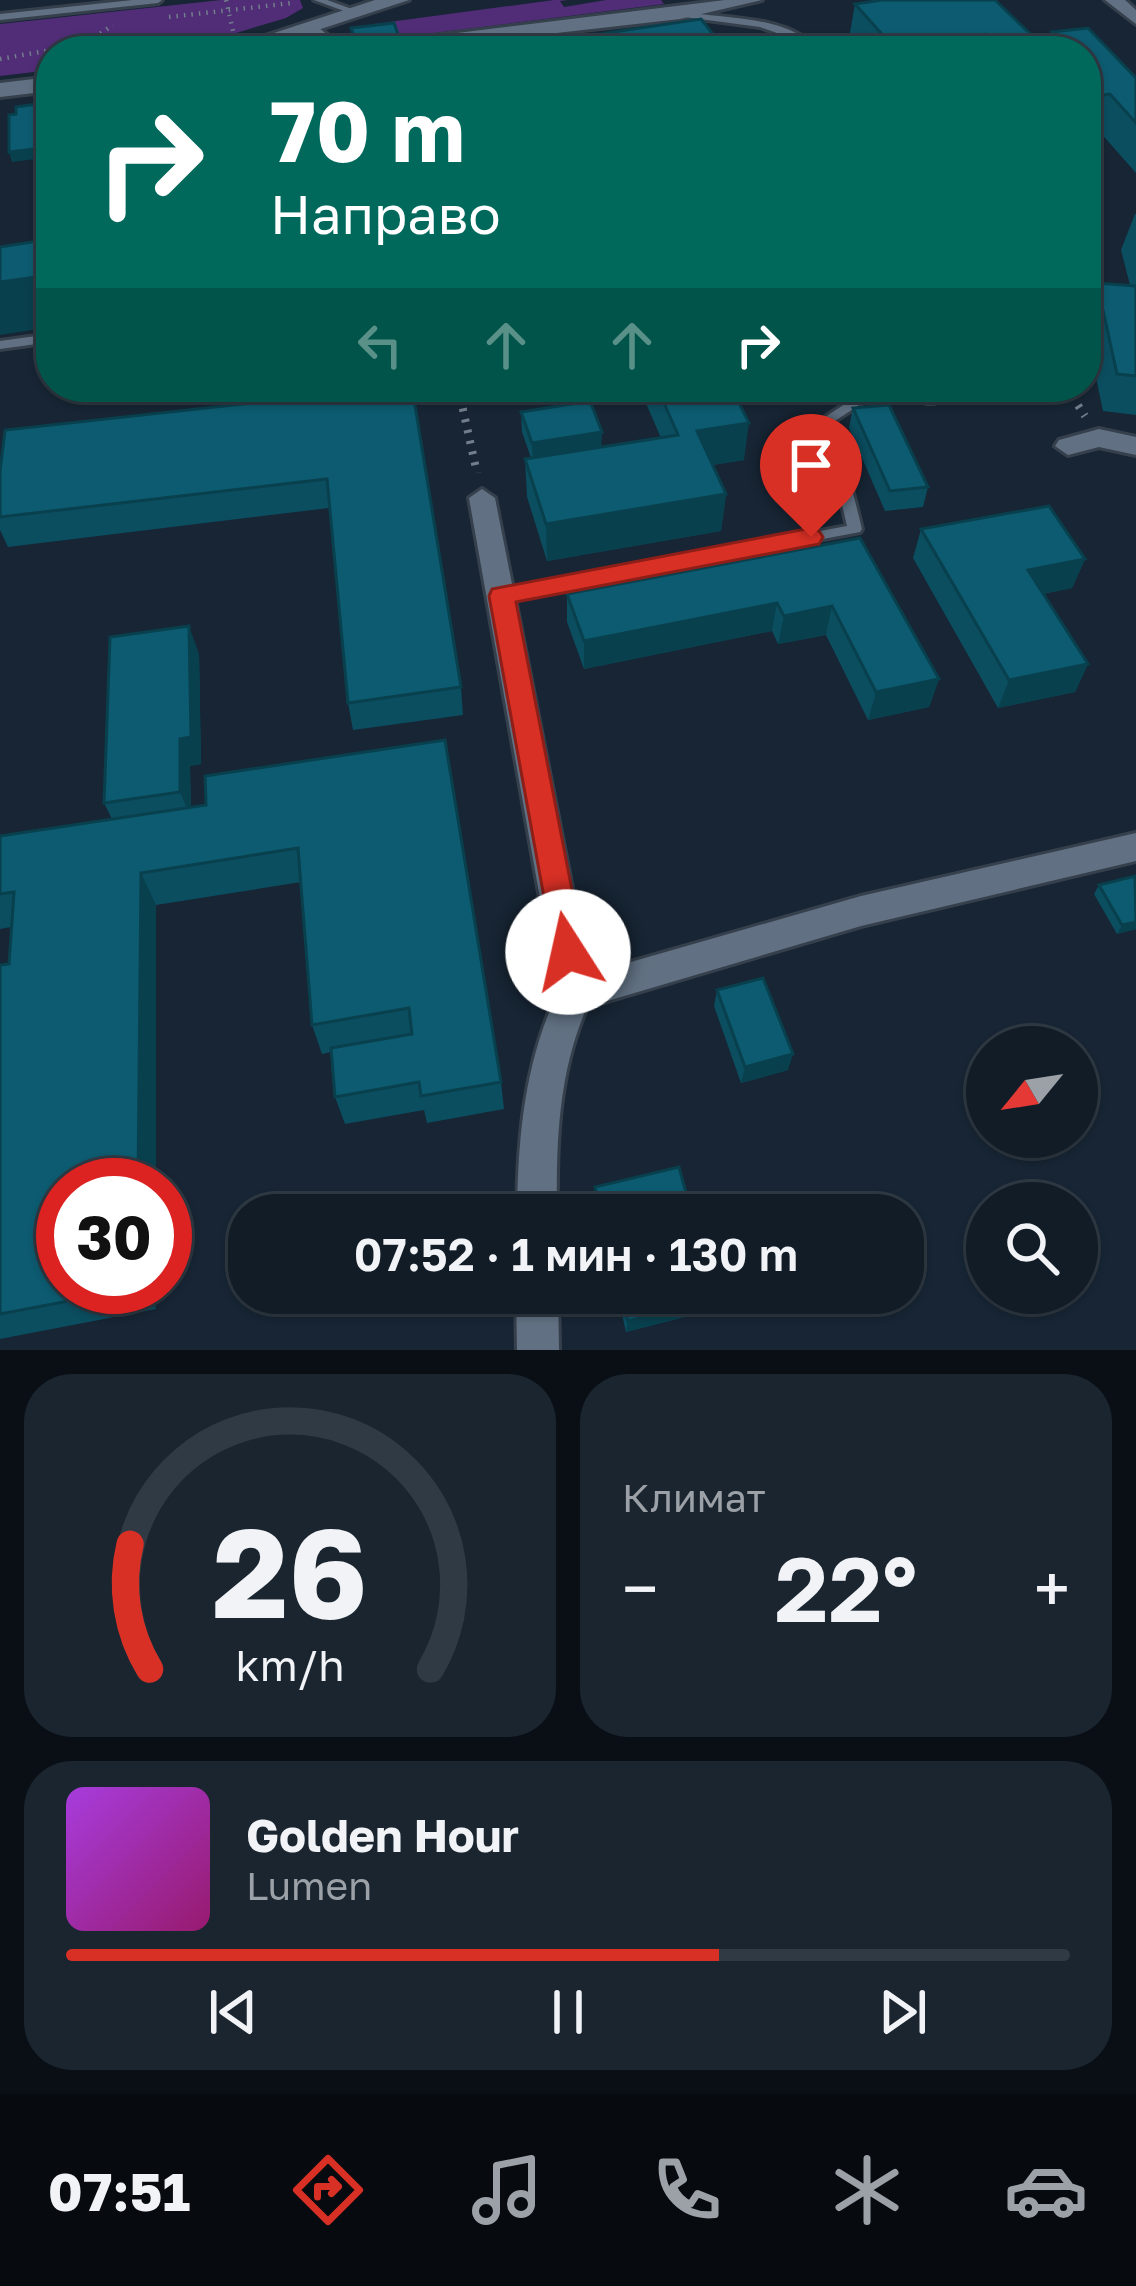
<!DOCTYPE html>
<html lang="ru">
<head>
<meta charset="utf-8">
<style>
  :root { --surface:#111c27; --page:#1a252f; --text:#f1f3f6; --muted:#9ca1a7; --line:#303a44; --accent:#d93025 }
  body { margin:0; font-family:"Golos Text",sans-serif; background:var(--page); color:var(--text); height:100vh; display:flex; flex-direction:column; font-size:45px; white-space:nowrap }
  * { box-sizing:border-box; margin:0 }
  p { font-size:39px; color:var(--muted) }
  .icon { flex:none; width:66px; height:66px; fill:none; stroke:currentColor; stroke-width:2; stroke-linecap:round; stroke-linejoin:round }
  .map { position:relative; height:1350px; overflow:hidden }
  .details { display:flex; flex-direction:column; gap:24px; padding:24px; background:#090f15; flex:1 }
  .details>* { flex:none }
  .top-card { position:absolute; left:36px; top:36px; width:1065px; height:366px; border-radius:48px; box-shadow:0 3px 9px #0004,0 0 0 3px var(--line); background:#00695c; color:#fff; overflow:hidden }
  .needle { width:78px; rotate:240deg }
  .tools { position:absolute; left:966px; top:1026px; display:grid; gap:24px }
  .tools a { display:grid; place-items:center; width:132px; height:132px; border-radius:50%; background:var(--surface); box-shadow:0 3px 9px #0004,0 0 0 3px var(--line); font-size:60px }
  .speed { position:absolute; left:36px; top:1158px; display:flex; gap:24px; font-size:60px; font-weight:700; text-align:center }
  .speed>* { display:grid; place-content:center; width:156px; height:156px; border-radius:50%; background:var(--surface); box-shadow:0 3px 9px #0004,0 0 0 3px var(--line); line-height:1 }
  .speed .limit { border:18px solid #d22; background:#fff; color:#111 }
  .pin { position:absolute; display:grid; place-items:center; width:102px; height:102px; color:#fff; margin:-123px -51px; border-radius:50% 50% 50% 0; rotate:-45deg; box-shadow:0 0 12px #0007 }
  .pin .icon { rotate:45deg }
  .me { position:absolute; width:132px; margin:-66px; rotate:350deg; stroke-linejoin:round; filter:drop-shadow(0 0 9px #0008) }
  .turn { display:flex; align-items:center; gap:42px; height:252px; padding:0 36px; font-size:54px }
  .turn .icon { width:156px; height:156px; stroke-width:2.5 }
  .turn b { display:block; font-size:84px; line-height:102px }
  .lanes { display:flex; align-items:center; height:114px; padding:0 36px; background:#0003; justify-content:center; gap:60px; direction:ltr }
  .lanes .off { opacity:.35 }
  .big { font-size:90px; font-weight:600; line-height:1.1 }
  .details .tile { flex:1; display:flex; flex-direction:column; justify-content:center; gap:18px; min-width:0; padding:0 42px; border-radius:48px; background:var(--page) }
  .details .dial { align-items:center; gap:0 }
  .dial svg { height:312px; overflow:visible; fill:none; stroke:var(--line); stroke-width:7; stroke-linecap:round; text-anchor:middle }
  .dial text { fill:var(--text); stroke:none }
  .song { display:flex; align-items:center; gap:36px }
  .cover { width:144px; height:144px; border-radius:18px; background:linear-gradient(135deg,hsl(280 70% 55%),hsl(320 70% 35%)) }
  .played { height:12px; border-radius:6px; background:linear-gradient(90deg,var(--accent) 65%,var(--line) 65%) }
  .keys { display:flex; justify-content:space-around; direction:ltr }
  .heat { display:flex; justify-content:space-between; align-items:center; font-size:66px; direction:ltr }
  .details .tiles { flex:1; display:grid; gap:24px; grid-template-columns:1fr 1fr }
  .tile:last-child { grid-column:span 2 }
  .trip { position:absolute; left:228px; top:1194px; width:696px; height:120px; border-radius:48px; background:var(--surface); box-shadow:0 3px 9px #0004,0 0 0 3px var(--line); font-weight:600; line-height:120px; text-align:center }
  .dock { display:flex; height:192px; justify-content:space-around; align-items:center; background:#070b10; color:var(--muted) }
  .dock .icon { width:84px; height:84px }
  .dock .on { color:var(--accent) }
  .dock b { font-size:54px; color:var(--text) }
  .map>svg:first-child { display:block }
  .green { fill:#512c77 }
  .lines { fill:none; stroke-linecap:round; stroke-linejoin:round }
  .lane-casing { stroke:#35404c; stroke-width:6 }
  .street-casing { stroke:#35404c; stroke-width:6 }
  .secondary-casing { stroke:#35404c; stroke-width:6 }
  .path-far1 { stroke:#727e8b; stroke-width:4.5; stroke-dasharray:1.5 6; stroke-linecap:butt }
  .path { stroke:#727e8b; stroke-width:8; stroke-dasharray:3 8; stroke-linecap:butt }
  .lane { fill:#617183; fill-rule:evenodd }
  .street { fill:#617183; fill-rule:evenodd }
  .secondary { fill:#617183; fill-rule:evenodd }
  .wall { fill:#0b4e60 }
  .shaded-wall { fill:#09404e }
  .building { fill:#0d5b70; stroke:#09404e; stroke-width:3 }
  .route { fill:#d93025; stroke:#8d1f18; stroke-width:3 }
</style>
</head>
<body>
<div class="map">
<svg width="1136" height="1350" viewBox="0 0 1136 1350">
  <rect width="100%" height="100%" fill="#172534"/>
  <g class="green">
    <path d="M221 0H300L303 8 286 18 176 51H51V70L0 76V24Z"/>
    <path d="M554 0H568L560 1 564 7 606 0H661L664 4 386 39 379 37 374 24Z"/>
  </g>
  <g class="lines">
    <g class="lane-casing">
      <g id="lane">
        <path d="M133 0H162L158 3 0 20V14Z"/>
        <path d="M314 0H327L363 13 355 15Z"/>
        <path d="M680 11C720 19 770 15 805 38L800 41 760 27 677 16V12Z"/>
        <path d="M504 32 509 35 516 51H506L499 35Z"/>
        <path d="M51 334V342L0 349V341Z"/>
        <path d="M602 387H614L618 398 616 401H608Z"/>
        <path d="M871 387H886L835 421 862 529 860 532 502 600 495 595 502 590 847 526 822 419Z"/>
        <path d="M910 387H923L936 400 934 403H926Z"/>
      </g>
    </g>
    <g class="street-casing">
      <g id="street">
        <path d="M725 0H762L680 19 398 51H325L299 28 314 24 343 47Z"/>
        <path d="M1105 0H1125L1136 10V24Z"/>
        <path d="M1099 429 1136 437V455L1099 447 1068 455 1055 446 1059 440Z"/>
        <path d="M482 489 495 498 589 974 861 896 1136 833V861L861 926 587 1007C558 1073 556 1144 557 1215H517C518 1138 524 1065 557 994L469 498Z"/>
        <path d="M516 1293H558L559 1350H517Z"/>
      </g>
    </g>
    <g class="secondary-casing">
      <g id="secondary">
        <path d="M375 0H409L254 51H219Z"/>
        <path d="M51 77V91L0 97V83Z"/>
      </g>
    </g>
    <g class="path-far1">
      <path d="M226 0 233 31"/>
      <path d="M169 17 292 3"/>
      <path d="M171 51 204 42"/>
      <path d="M0 59 85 44 113 25"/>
    </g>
    <g class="path">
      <path d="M458 387 477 473"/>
      <path d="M1066 387 1085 416"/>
    </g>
    <use href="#lane" class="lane"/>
    <use href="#street" class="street"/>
    <use href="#secondary" class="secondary"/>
  </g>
  <g class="wall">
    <path d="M855 4 1047 49 1052 32 1136 78V173L1098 130 1086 132V51H860L849 38Z"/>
    <path d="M1135 214H1136V415L1103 411 1086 330V315L1097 283 1130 285 1121 250Z"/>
    <path d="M399 387 461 687 463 715 353 730 348 703 329 508 8 547 0 530V472Z"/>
    <path d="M639 387H731L744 460 713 465 726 494 721 531 547 561 527 497 525 459 531 458 522 432 521 412 601 447 661 438Z"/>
    <path d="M853 408 928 487 923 507 885 511 849 428Z"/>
    <path d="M921 529 1085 559 1072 588 1043 594 1088 664 1075 692 998 708 913 558Z"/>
    <path d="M860 538 939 679 929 707 868 720 826 635 778 644 772 631 584 669 567 622V594Z"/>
    <path d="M199 654 201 764 190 766 191 807 206 805 445 740 501 1082 504 1109 427 1123 424 1110 345 1124 335 1097 331 1052 322 1054 312 1025 301 882 156 905V1309L0 1339V965L9 964 11 927 0 929V836L112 819 104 803Z"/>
    <path d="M1099 885 1136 929 1117 934 1094 894Z"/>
    <path d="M717 990 788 1070 741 1083 714 1006Z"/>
    <path d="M595 1187 692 1215H598L594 1201Z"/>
    <path d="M617 1293H714L716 1299 712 1310 626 1332Z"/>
  </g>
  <g class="shaded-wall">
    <path d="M985 34 981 51H927L929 42Z"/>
    <path d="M719 42 718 51H694V46Z"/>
    <path d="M51 147V157L12 162 9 152Z"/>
    <path d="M51 275V327L0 335V282Z"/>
    <path d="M749 423 744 460 693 468 697 431Z"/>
    <path d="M602 432 601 452 533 463 532 443Z"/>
    <path d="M726 494 721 531 547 561 546 524Z"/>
    <path d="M1085 559 1072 588 1017 599 1028 570Z"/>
    <path d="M777 603 772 631 584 669V641Z"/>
    <path d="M832 606 826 635 778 644 784 616Z"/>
    <path d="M189 626 199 654 201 764 190 766 191 818 180 792V739Z"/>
    <path d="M1088 664 1075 692 998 708 1009 680Z"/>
    <path d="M939 679 929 707 868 720 876 692Z"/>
    <path d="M141 873 156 905V1185H138Z"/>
    <path d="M1136 922V929L1117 934 1122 925Z"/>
    <path d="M793 1054 788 1070 741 1083 745 1067Z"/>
    <path d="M137 1287H156V1309Z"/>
    <path d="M716 1299 712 1310 626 1332 628 1321Z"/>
  </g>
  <g class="building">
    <path d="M882 0H995L1048 51H977L976 50 998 47 985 34 929 42 938 51H897L855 4Z"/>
    <path d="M701 19 719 42 694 46 698 51H537L532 44Z"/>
    <path d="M394 23 404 51H349L345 43 356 42 351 28Z"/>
    <path d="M1088 28 1136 78V123L1110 94 1097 96 1086 84V81L1096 80 1086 69V51H1069L1052 32Z"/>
    <path d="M809 37 819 51H749L744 44Z"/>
    <path d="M37 104V111L51 110V147L9 152V115L16 114V107Z"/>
    <path d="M51 239V275L0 282V247Z"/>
    <path d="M1097 283 1136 286V376L1117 374Z"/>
    <path d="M399 387H412L461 687 348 703 327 479 0 517V472L5 430Z"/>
    <path d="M657 387H731L749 423 697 431 726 494 546 524 525 459 678 435Z"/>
    <path d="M590 401 602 432 532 443 521 412Z"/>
    <path d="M889 405 928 487 890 491 853 408Z"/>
    <path d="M1049 506 1085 559 1028 570 1088 664 1009 680 921 529Z"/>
    <path d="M860 538 939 679 876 692 832 606 784 616 777 603 584 641 567 594Z"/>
    <path d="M189 626 191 737 180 739V792L104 803 110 637Z"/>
    <path d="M445 740 501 1082 421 1096 419 1082 335 1097 331 1048 412 1034 409 1008 312 1025 298 848 141 873 138 1185H63V1287L137 1288 0 1314V965L9 964 14 892 0 894V836L206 805 205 776Z"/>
    <path d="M1135 876 1136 922 1122 925 1099 885Z"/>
    <path d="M763 978 793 1054 745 1067 717 990Z"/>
    <path d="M679 1167 692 1215H602L595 1187Z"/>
    <path d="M621 1293H714L716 1299 628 1321Z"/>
  </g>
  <path class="route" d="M811 528 819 531 823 537 819 544 516 602 584 952 579 963 568 967 556 963 489 596 492 589Z"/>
</svg>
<div class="tools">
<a><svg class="needle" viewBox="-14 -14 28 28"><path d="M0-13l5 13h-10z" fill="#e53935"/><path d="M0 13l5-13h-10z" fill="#9ca1a7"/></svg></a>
<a><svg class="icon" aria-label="search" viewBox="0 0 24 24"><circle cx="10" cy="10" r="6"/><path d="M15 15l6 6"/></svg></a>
</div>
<div class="speed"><div class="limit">30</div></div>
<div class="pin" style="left:811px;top:537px;background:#d93025"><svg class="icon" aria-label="arrive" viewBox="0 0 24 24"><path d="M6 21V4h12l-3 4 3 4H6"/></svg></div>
<svg class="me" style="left:568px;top:952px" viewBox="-20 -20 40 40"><circle r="19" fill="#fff"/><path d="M0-13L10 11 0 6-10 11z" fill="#d93025"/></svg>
<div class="trip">07:52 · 1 мин · 130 m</div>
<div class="top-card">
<div class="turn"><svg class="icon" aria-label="right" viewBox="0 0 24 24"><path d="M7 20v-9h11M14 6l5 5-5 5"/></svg><div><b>70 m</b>Направо</div></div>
<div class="lanes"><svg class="icon off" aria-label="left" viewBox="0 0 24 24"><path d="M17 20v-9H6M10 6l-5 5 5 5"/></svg><svg class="icon off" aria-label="ahead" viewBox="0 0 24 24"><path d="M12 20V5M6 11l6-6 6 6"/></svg><svg class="icon off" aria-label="ahead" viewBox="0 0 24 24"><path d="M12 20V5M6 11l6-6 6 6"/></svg><svg class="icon" aria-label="right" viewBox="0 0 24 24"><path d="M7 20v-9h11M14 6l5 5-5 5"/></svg></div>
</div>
</div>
<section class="details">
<div class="tiles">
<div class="tile dial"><svg viewBox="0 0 100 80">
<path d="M14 69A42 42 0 1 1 86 69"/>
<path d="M14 69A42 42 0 0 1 9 37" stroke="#d93025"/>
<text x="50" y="56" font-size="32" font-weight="700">26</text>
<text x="50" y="72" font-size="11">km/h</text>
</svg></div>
<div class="tile"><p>Климат</p>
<div class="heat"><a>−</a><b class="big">22°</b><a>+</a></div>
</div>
<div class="tile">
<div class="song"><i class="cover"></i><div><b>Golden Hour</b><p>Lumen</p></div></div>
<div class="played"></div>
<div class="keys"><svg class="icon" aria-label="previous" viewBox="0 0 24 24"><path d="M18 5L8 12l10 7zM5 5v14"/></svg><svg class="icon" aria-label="pause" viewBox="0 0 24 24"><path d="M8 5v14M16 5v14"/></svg><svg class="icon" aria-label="next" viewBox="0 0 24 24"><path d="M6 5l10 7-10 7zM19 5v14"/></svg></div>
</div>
</div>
</section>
<nav class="dock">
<b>07:51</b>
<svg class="icon on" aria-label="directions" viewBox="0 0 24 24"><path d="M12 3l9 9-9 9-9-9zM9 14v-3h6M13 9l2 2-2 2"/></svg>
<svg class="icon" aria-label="music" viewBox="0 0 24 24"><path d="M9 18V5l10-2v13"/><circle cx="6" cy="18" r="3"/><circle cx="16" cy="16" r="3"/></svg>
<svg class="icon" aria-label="phone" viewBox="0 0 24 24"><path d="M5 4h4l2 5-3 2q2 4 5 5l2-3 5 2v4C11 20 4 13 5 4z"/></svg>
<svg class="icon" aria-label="climate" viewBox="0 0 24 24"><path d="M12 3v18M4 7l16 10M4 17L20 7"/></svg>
<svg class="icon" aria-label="car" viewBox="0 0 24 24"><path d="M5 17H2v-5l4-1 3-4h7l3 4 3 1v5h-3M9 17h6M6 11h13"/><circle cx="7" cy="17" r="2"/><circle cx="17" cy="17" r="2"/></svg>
</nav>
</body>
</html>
